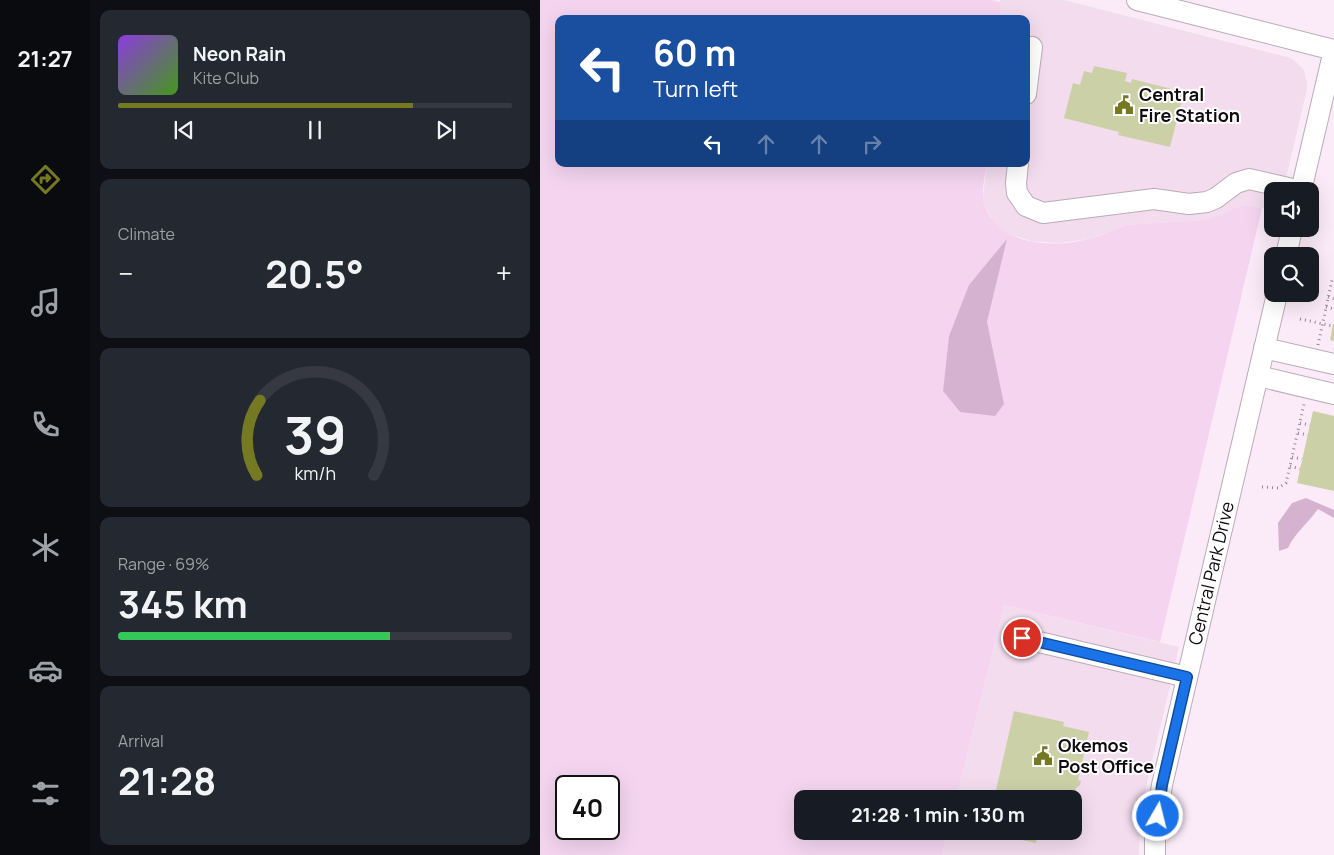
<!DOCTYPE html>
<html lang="en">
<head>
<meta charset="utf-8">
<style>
  :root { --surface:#171b24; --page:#242831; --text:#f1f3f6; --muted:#9ea1a6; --line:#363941; --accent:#757922 }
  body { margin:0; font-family:Manrope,sans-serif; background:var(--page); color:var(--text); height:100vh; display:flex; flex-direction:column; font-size:19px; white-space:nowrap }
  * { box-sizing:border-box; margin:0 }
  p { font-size:16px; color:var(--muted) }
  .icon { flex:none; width:28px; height:28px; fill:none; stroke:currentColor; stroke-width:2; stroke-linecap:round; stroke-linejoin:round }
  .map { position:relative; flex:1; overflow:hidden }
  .details { display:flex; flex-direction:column; gap:10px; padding:10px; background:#0d0f14; width:450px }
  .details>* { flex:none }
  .guide { position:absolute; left:15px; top:15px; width:475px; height:152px; border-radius:10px; box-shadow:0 5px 20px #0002; background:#1a4fa0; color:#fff; overflow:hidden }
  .buttons { position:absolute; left:724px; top:182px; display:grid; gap:10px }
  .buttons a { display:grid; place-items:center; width:55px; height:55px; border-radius:10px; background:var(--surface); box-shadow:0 5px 20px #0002; font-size:25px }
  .speed { position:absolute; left:15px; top:775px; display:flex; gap:10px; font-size:25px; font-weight:700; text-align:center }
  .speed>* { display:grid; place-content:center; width:65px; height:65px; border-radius:50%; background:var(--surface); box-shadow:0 5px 20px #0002; line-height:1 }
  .speed .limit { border:2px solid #111; border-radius:8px; background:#fff; color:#111 }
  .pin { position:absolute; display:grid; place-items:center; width:42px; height:42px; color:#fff; margin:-21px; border:2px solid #fff; border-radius:50%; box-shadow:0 1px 5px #0007 }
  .me { position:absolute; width:55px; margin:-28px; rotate:8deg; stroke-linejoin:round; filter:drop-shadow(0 0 4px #0008) }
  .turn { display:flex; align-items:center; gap:18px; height:105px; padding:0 15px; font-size:22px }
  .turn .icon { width:65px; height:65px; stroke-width:2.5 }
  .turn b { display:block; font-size:35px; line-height:42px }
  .lanes { display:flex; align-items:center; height:48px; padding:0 15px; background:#0003; justify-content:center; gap:25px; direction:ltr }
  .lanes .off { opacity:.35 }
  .big { font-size:38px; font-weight:700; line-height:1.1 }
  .details .tile { flex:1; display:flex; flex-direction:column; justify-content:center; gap:8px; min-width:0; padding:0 18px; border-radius:10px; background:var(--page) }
  .details .dial { align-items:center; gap:0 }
  .dial svg { height:130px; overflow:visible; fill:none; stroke:var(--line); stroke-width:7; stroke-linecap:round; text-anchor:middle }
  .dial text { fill:var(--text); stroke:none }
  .song { display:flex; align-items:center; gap:15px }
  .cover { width:60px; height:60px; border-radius:8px; background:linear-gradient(135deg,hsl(270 70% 55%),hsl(100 70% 35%)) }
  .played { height:5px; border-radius:2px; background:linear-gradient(90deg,var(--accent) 75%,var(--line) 75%) }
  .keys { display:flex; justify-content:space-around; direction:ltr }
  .heat { display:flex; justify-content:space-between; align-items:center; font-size:28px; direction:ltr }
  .charge { height:8px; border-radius:4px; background:linear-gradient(90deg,#34c759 69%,var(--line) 0) }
  .trip { position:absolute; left:254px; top:790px; width:288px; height:50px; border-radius:10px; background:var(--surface); box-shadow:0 5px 20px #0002; font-weight:700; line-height:50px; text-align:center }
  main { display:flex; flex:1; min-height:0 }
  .tabs { display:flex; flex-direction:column; width:90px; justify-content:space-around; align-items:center; background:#090b0e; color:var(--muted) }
  .tabs .icon { width:35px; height:35px }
  .tabs .active { color:var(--accent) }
  .tabs b { font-size:22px; color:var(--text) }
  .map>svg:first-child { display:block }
  .built { fill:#f2dcee }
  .green { fill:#f4d4ef; fill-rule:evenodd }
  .water { fill:#d5b3d0 }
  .building { fill:#ccd0a7 }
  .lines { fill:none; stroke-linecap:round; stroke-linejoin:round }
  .minor-casing { stroke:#bbabb8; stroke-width:22 }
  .path { stroke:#938892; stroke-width:3; stroke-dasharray:1 4; stroke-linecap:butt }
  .minor { stroke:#fff; stroke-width:20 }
  .route-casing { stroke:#114b97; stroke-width:12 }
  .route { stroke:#1a73e8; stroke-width:9 }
  .labels { text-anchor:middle; stroke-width:4; stroke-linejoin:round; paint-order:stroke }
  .poi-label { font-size:18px; font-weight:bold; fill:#100b10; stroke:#fff; text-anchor:start }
  .street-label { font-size:18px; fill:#100b10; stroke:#fff }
</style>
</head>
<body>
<main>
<nav class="tabs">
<b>21:27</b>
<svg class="icon active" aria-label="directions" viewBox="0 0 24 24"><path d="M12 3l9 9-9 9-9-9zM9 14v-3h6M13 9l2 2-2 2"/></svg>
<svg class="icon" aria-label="music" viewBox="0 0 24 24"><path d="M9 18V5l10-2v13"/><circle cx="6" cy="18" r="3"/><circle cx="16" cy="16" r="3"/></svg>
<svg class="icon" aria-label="phone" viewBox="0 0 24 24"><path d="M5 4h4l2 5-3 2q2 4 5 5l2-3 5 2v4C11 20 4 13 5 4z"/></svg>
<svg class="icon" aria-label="climate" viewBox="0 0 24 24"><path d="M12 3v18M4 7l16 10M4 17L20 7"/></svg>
<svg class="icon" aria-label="car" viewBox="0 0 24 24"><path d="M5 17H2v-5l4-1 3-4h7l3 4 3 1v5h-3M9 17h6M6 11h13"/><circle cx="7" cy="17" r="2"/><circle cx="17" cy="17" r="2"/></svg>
<svg class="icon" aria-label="filters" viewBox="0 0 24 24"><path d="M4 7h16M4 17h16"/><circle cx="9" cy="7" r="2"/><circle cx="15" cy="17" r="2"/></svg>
</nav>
<section class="details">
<div class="tile">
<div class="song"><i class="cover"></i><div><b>Neon Rain</b><p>Kite Club</p></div></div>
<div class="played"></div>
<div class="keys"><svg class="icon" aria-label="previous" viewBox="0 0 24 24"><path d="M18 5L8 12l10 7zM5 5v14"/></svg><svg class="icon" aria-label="pause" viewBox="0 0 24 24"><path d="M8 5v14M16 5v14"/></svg><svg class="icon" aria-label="next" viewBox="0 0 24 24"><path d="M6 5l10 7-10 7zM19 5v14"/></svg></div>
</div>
<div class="tile"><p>Climate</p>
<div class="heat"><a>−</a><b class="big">20.5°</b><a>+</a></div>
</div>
<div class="tile dial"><svg viewBox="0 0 100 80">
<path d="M14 69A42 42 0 1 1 86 69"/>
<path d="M14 69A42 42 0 0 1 16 23" stroke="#757922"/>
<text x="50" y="56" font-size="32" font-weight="700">39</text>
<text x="50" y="72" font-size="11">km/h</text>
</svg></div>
<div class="tile"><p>Range · 69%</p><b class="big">345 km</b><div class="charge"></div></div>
<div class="tile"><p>Arrival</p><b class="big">21:28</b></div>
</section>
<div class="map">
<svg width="794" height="855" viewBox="0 0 794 855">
  <rect width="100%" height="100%" fill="#fbebf8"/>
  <g class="built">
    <path d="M460 0H524L747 57 754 60 764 70 767 83V89L743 191H732V210L709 205 694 208 682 215 666 220 586 225 574 231 548 239 518 243 491 241 470 234 461 229 454 223 445 206 443 197 447 164H486V19H461Z"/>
    <path d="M464 605 639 647 604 796 600 819 599 855H402L408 831H532V799H416Z"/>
  </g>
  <path class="green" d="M0 0H452L460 2 461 19H19V164H447C445 177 440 193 445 206 456 241 503 247 534 242 552 239 570 233 586 225L666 220 682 215 694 208 709 205 722 208 620 642 464 605 416 799H262V831H408L402 855H0ZM466 241 447 322 420 412 403 391 409 336ZM26 786H69V829H26Z"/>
  <g class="water">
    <path d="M467 239 447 322 464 404 455 416 420 412 403 391 409 336 429 285Z"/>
    <path d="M766 498 794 510V518L778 509C768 523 755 533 748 548L739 551 738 523 752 503Z"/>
  </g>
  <g class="building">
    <path d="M554 66 587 73 585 81 591 83 592 79 644 92 630 147 578 135 579 132 524 118 533 83 540 85 544 71 552 73Z"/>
    <path d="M793 324H794V341L790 340Z"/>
    <path d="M773 411 794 416V491L757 483Z"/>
    <path d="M474 711 524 722 523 726 549 732 538 780 541 781 540 785 536 788 534 799H454Z"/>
    <path d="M468 831H506L505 837 497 836 496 843 467 837Z"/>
  </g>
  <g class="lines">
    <g class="minor-casing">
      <g id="minor">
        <path d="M597 0 794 50"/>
        <path d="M486 94 492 47"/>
        <path d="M478 164 476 183 477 193 486 206 503 213 614 199 649 204 667 202 676 198 696 183 709 179 761 191"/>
        <path d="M761 191 794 50"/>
        <path d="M746 256 752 229"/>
        <path d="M724 348 794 364"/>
        <path d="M718 376 794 394"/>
        <path d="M482 638 647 677"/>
        <path id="s1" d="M615 855V832L622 785 737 294"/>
      </g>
    </g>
    <g class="path">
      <path d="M788 297 794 299"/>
      <path d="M786 307 794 309"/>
      <path d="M760 319 793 326"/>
      <path d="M778 345 792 280"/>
      <path d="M760 423 770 425"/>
      <path d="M758 433 768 435"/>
      <path d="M752 457 762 459"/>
      <path d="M750 466 760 469"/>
      <path d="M722 487 738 488 746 483 764 404"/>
    </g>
    <use href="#minor" class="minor"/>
  </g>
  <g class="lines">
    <g class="route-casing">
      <path id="route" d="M482 638 647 677 622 785 618 816"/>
    </g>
    <use href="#route" class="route"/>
  </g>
  <defs>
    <g id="civic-bare" transform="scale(1.5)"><path d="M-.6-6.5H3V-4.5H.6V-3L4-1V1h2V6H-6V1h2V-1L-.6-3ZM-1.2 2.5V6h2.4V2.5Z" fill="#757922" stroke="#fff" stroke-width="2.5" paint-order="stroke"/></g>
  </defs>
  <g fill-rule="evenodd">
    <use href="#civic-bare" x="584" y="105"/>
    <use href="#civic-bare" x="503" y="756"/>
  </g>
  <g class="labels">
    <g class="poi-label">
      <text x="599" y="101">Central<tspan x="599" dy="21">Fire Station</tspan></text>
      <text x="518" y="752">Okemos<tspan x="518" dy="21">Post Office</tspan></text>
    </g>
    <g class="street-label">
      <text dy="6" stroke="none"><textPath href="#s1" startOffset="288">Central Park Drive</textPath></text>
    </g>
  </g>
</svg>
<div class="buttons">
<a><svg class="icon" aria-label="sound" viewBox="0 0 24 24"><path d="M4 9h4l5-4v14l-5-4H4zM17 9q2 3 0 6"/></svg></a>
<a><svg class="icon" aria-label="search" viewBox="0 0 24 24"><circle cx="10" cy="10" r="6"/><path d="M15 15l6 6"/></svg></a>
</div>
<div class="speed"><div class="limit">40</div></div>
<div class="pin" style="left:482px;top:638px;background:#d93025"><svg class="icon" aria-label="arrive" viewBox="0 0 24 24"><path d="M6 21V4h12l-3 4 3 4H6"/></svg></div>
<svg class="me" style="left:618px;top:816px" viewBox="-20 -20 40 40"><circle r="17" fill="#1a73e8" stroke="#fff" stroke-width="3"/><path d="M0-11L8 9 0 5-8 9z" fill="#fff"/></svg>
<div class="trip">21:28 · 1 min · 130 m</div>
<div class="guide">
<div class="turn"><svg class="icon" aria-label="left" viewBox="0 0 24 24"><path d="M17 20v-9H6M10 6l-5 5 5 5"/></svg><div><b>60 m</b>Turn left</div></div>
<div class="lanes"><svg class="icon" aria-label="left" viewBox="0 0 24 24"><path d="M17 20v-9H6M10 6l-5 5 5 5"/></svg><svg class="icon off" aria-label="ahead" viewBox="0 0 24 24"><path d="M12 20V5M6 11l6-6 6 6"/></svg><svg class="icon off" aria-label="ahead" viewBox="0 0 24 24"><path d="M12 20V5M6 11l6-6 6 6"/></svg><svg class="icon off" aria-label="right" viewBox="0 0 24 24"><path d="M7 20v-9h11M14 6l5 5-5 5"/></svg></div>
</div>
</div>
</main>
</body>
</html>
